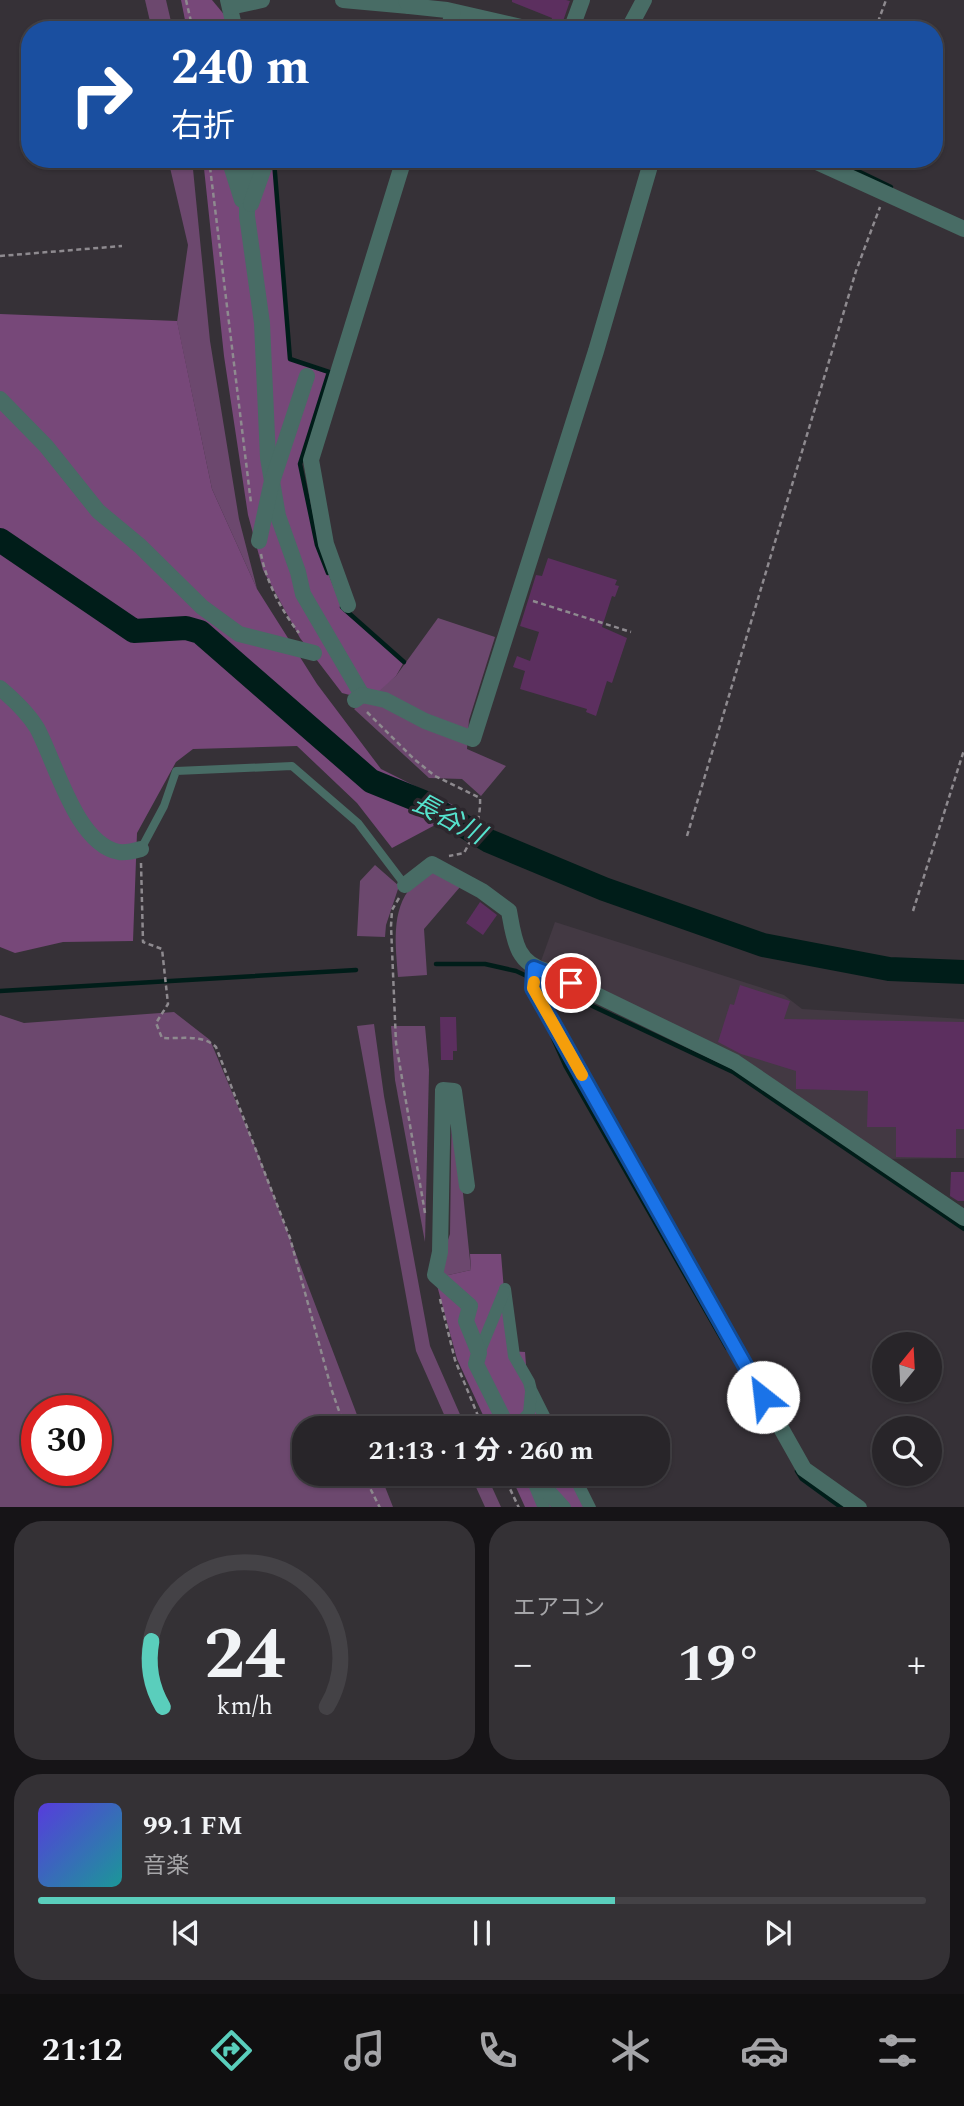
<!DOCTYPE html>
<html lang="ja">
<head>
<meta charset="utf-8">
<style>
  :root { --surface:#282529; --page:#343135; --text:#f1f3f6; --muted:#a5a5a8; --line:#444246; --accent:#5acebc }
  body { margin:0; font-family:Spectral,"Noto Sans JP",serif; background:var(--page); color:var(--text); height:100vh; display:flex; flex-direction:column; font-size:26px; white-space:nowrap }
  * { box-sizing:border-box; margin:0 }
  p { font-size:23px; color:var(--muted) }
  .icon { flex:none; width:38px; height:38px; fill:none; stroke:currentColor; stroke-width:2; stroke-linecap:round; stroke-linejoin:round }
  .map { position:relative; height:1507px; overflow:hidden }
  .side { display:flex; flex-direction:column; gap:14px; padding:14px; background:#161417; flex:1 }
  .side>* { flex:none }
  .guide { position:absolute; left:21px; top:21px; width:922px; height:147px; border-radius:28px; box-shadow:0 2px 5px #0004,0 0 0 2px var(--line); background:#1a4fa0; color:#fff; overflow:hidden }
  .needle { width:46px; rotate:18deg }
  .controls { position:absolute; left:872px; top:1332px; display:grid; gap:14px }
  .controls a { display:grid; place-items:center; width:70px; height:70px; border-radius:50%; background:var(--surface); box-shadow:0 2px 5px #0004,0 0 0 2px var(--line); font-size:35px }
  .speed { position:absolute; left:21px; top:1395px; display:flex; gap:14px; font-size:35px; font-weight:700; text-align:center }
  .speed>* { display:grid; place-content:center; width:91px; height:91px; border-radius:50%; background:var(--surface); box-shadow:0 2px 5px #0004,0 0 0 2px var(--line); line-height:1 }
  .speed .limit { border:10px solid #d22; background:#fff; color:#111 }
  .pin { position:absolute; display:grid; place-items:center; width:60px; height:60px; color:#fff; margin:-30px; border:4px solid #fff; border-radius:50%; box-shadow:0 2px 7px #0007 }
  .me { position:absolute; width:77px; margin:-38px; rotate:331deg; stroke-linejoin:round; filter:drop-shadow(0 0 5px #0008) }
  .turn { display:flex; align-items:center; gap:24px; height:147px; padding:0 35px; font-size:32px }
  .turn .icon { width:91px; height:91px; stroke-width:2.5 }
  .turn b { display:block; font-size:49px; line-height:60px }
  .big { font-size:52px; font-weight:700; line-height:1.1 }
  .side .card { flex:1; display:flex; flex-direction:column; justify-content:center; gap:10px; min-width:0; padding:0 24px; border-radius:28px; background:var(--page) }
  .side .dial { align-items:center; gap:0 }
  .dial svg { height:182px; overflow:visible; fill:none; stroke:var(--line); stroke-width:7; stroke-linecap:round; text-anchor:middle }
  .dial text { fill:var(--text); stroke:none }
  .song { display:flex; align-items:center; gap:21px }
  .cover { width:84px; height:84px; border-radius:10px; background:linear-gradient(135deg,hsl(250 70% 55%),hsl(180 70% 35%)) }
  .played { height:7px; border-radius:4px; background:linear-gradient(90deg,var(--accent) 65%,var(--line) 65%) }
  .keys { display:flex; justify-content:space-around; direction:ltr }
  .heat { display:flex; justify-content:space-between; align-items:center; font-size:38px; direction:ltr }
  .side .tiles { flex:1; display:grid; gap:14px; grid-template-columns:1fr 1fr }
  .card:last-child { grid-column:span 2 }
  .trip { position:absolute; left:292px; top:1416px; width:378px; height:70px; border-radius:28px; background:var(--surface); box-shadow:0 2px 5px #0004,0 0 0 2px var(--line); font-weight:700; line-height:70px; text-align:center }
  .tab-bar { display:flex; height:112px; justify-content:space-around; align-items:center; background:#100f10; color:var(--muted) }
  .tab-bar .icon { width:49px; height:49px }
  .tab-bar .active { color:var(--accent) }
  .tab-bar b { font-size:32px; color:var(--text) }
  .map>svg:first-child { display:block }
  .built { fill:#433943 }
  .green { fill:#6c486e; fill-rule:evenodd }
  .forest { fill:#774879 }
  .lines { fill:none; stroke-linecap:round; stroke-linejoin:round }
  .stream { stroke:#001d19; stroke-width:4.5 }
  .river { stroke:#001d19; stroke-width:24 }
  .building { fill:#5c2f5f }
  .path { stroke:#8e8a8f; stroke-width:2.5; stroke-dasharray:5 3.5; stroke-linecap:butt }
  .service { stroke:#486c65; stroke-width:8 }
  .pedestrian { stroke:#486c65; stroke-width:12 }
  .minor { stroke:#486c65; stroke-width:16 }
  .route-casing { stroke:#114b97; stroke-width:18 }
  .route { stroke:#1a73e8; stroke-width:12 }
  .slow { stroke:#f59e0b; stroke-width:12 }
  .labels { text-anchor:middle; stroke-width:7; stroke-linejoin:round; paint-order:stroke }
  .water-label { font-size:26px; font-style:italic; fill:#55e2cd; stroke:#2c272d }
</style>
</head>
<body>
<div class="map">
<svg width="964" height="1508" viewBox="0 0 964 1508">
  <rect width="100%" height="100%" fill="#363137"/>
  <path class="built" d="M555 922 784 995 802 1009 964 1019V1158L884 1159 734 1058 541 961Z"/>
  <g class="green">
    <path d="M145 0H166L173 30H152Z"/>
    <path d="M168 159H192L210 341 239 519 257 589 212 489 177 322 188 245Z"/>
    <path d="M438 618 495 637 469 720 467 749 506 766 481 796 462 779 429 778 354 709 396 676Z"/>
    <path d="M375 865 399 886 386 925 385 937 357 936 360 881Z"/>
    <path d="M435 871 460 887 424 929 427 975 398 977C396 947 390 911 412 886 418 880 428 875 435 871Z"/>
    <path d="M174 1012 210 1040 258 1154 362 1428H304V1474H380L393 1507H0V1015L24 1023ZM37 1410H96V1470H37Z"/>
    <path d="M374 1024 384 1096 430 1346 466 1428H450L416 1351 357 1026Z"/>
    <path d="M391 1026H425L429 1070 425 1242 395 1080Z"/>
    <path d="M452 1088 471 1270 435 1278 450 1234Z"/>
    <path d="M470 1474H486L501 1507H485Z"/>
  </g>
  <g class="forest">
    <path d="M181 0H212L237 30H187Z"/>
    <path d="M203 159H274L290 358 329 372 300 464 317 545 343 611 404 662 396 676 369 700 342 693 300 638 263 570 248 515 224 356Z"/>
    <path d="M0 314 177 321 212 489 257 589 317 684 381 769 455 806 452 816 392 848 357 803 297 746 193 749 176 762 137 833 133 941 63 942 15 953 0 947Z"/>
    <path d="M470 1254H501L509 1351 525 1352 528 1390 547 1428H489L457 1359 435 1278 471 1270Z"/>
    <path d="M510 1474H570L587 1507H525Z"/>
  </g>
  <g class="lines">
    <g class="stream">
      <path d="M833 159 891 187"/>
      <path d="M274 161 290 359 329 372 300 464 317 545 328 573"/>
      <path d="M342 607 404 662"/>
      <path d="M436 964H485L516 971 529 977"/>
      <path d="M537 980 733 1072 964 1229"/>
      <path d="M0 991 356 970"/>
      <path d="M553 1038 566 1067 727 1348"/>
      <path d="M797 1471 802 1479 842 1508"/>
    </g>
    <path class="river" d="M0 540 134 631 186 628 200 632 371 781 423 802 489 841 604 889 763 945 889 969 964 972"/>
  </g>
  <g class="building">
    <path d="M512 0H566L570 1 561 27 550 24 552 18 512 2Z"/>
    <path d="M548 558 617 580 615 585 619 586 615 597 612 596 602 627 627 638 612 683 607 681 596 716 586 712 587 709 520 689 525 671 513 667 517 656 530 661 539 632 520 626 536 575 542 576Z"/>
    <path d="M480 902 497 915 483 935 466 923Z"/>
    <path d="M740 985 790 1001 784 1019 964 1022V1129H956V1158L896 1157V1127H867L868 1091 796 1089V1071L741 1054 718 1042 730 1004 734 1005Z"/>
    <path d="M440 1017H456L457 1051H453V1060H441Z"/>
    <path d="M951 1172H964V1201H958L950 1196Z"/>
  </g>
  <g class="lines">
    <g class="path">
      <path d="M186 0 193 30"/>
      <path d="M875 30 886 0"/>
      <path d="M209 159 251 503"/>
      <path d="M0 256 122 246"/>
      <path d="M261 554C266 581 282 612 299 633"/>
      <path d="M533 601 631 632"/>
      <path d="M367 712 414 759 435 776 480 798C481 818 474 835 464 853L449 856"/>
      <path d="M687 836 856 271 880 207"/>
      <path d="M141 863 143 942 162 949 168 1004 156 1023 162 1038C180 1039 203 1034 216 1047L290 1238 332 1391 345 1428"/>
      <path d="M399 898 392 910 391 926 396 1043 425 1213"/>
      <path d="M913 911 964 750"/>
      <path d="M440 1299 455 1360 483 1428"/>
      <path d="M363 1474 380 1508"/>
      <path d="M503 1474 519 1508"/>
    </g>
    <path class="service" d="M141 849 164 806 176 771 292 766 358 823 405 885"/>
    <g class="pedestrian">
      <path d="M505 1289 514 1356 529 1382 531 1390 550 1428"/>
      <path d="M479 1353 504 1292"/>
      <path d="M515 1428 529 1413 531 1392"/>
      <path d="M573 1474 590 1508"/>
      <path d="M531 1477 544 1508"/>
    </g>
    <g class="minor">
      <path d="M228 0 235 30"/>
      <path d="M343 0 409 6"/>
      <path d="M406 0 409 6 447 10 534 30"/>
      <path d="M230 7 262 0"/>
      <path d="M448 30 453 12"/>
      <path d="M571 30 582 0"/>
      <path d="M628 30 644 0"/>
      <path d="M229 159 242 200"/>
      <path d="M247 159V216L262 323 268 458 278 516 298 572 303 594 362 695"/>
      <path d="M810 159 964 229"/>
      <path d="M251 204 267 159"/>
      <path d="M0 399 46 446 98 511 140 546 202 607 239 634 314 653"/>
      <path d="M259 541 271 485 307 376"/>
      <path d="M348 605 326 544 311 460 404 159"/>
      <path d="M0 688C13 699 28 713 37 728 56 763 76 844 119 852 126 853 134 851 141 849"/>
      <path d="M355 700 362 695 385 700 425 721 473 739 596 351 652 159"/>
      <path d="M405 885 432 864 482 891 509 911C514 939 516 964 547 971L735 1062 964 1218"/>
      <path d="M534 968 533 988 804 1469 859 1508"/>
      <path d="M467 1186 454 1091 443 1090 440 1252 435 1275 470 1306 466 1321 479 1353 476 1364 508 1428"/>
      <path d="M532 1474 563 1508"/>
    </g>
  </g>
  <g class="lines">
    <g class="route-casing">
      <path id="route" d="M571 983 534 968 533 988 763 1397"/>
    </g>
    <use href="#route" class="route"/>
    <path class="slow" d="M534 982 533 988 582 1075"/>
  </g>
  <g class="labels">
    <g class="water-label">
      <text transform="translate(449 818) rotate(28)" y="9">長谷川</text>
    </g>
  </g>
</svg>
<div class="controls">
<a><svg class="needle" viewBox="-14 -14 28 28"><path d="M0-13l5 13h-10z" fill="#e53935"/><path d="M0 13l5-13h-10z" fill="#a5a5a8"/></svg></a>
<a><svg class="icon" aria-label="search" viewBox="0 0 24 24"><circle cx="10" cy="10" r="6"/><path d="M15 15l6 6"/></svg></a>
</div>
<div class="speed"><div class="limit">30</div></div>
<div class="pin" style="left:571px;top:983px;background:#d93025"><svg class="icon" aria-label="arrive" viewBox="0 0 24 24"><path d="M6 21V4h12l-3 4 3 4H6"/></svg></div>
<svg class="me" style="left:763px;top:1397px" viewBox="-20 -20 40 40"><circle r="19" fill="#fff"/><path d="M0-13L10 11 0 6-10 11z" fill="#1a73e8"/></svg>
<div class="trip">21:13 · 1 分 · 260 m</div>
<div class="guide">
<div class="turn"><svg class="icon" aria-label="right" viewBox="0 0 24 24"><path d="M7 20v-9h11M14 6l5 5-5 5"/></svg><div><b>240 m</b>右折</div></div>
</div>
</div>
<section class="side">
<div class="tiles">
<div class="card dial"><svg viewBox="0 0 100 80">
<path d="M14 69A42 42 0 1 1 86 69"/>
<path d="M14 69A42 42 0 0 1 9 40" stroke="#5acebc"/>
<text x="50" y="56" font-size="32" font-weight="700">24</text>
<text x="50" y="72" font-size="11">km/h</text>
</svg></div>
<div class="card"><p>エアコン</p>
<div class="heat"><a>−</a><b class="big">19°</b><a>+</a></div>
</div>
<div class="card">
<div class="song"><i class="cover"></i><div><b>99.1 FM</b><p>音楽</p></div></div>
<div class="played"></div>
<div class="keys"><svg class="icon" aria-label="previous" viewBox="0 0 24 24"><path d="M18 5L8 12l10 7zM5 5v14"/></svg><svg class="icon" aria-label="pause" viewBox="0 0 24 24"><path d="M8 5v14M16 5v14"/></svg><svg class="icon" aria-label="next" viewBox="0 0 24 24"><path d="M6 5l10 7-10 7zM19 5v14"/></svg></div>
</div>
</div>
</section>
<nav class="tab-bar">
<b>21:12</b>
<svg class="icon active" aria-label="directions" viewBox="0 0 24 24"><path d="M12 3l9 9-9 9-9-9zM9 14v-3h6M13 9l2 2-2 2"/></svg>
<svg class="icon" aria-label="music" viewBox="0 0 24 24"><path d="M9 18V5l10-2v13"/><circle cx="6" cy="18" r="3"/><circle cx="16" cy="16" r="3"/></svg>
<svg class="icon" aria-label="phone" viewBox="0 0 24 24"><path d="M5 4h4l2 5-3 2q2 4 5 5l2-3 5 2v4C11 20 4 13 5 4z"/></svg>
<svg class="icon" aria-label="climate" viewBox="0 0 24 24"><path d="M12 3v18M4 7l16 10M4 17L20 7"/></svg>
<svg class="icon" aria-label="car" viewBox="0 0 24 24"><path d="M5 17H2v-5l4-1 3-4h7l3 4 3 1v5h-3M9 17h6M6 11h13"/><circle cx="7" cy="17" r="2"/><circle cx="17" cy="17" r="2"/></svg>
<svg class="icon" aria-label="filters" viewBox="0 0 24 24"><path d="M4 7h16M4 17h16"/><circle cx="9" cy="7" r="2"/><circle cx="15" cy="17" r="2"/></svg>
</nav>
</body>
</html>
